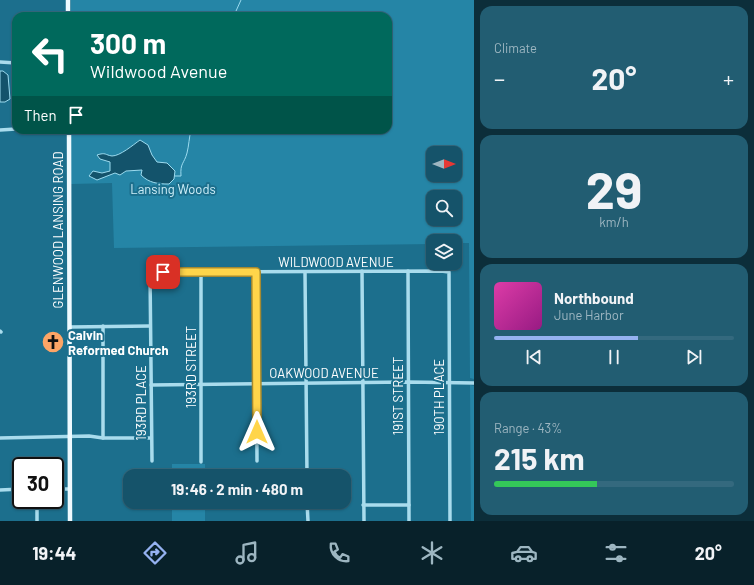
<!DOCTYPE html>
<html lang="en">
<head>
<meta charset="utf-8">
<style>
  :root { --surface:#15536a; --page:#225d72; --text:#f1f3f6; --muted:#9db6c1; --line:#34697e; --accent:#95b2f1 }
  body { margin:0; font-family:Barlow,sans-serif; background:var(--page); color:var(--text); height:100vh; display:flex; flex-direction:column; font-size:15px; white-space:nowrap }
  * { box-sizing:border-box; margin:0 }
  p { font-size:13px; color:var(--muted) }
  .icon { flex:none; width:22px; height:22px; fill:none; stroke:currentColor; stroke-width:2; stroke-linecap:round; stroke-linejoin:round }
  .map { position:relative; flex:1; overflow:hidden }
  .panel { display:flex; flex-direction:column; gap:6px; padding:6px; background:#0c2e3a; width:280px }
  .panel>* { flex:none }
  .banner { position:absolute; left:12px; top:12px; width:380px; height:122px; border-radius:12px; box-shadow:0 1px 3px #0004,0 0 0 1px var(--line); background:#00695c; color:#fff; overflow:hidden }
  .needle { width:26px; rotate:90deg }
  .controls { position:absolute; left:426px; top:146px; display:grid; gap:8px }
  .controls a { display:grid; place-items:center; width:36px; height:36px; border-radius:8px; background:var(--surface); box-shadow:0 1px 3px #0004,0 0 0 1px var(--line); font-size:20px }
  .speed { position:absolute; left:12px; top:457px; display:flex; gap:8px; font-size:20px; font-weight:700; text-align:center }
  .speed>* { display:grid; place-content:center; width:52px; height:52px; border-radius:50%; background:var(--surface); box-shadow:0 1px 3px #0004,0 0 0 1px var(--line); line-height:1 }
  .speed .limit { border:2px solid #111; border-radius:6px; background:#fff; color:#111 }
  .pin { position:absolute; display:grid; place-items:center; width:34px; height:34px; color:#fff; margin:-17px; border-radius:8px; box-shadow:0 2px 6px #0006 }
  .me { position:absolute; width:44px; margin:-22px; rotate:0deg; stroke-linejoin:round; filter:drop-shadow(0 0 3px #0008) }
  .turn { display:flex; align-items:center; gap:14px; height:84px; padding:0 12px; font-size:18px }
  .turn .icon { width:52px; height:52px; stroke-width:2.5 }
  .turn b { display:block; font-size:28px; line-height:34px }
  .then { display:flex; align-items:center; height:38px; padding:0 12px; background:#0003; gap:8px; font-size:15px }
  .big { font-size:30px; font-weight:700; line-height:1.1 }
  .panel .card { flex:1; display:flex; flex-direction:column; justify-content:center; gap:6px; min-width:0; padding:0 14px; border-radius:12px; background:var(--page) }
  .panel .dial { align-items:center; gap:0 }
  .dial b { font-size:52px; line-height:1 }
  .song { display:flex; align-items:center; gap:12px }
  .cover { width:48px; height:48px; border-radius:6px; background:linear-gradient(135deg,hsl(320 70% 55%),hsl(310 70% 35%)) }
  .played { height:4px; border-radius:2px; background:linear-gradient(90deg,var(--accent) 60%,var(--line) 60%) }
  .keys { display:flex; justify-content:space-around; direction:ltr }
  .heat { display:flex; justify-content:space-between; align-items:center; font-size:22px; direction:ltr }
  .charge { height:6px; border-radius:3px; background:linear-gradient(90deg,#34c759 43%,var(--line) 0) }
  .trip { position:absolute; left:123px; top:469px; width:228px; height:40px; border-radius:12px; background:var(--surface); box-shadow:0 1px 3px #0004,0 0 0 1px var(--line); font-weight:700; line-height:40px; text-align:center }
  .tabs { display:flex; height:64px; justify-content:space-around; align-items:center; background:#08212a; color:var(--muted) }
  .tabs .icon { width:28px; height:28px }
  .tabs .on { color:var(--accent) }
  .tabs b { font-size:18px; color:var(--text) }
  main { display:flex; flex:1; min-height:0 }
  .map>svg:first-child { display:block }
  .green { fill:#2585a6; fill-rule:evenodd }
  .water { fill:#13536b; stroke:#9cdbef }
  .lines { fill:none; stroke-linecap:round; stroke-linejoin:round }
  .stream { stroke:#9cdbef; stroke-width:1 }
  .minor { stroke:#a9dced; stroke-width:3.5 }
  .major { stroke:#effaff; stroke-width:4.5 }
  .route-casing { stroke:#a68a30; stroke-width:10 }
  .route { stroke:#ffd54a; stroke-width:7 }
  .labels { text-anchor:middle; stroke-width:4; stroke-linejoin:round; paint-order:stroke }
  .park-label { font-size:13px; fill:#ceeff9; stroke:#1c6f8d }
  .street-label { font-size:13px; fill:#fff; stroke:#1c6f8d }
  .poi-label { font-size:13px; font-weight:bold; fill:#fff; stroke:#1c6f8d; text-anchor:start }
</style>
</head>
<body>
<main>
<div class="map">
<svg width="474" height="521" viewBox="0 0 474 521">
  <rect width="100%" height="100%" fill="#1c6f8d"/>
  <g class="green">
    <path d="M71 0H474V379L470 378 469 243H455V241H433V244L114 248 112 183 71 184V130H388V16H71ZM433 153H455V175H433ZM433 197H455V219H433Z"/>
    <path d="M470 385 474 386V521H471Z"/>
    <rect x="172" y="464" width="33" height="12"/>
    <rect x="172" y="502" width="33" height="19"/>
  </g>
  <g class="water">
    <path d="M0 71H3L8 75 10 99 5 102H0Z"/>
    <path d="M140 140 148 145 152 155 157 162 167 163 175 171 174 179 169 184C158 184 149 183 141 175L142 170 126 171 120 175 115 173 97 180 89 176 93 171 102 173 110 171V162L100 159 97 155C106 152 105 155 112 156 120 156 133 145 140 140Z"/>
  </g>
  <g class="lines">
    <g class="stream">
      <path d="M236 16V11L241 0"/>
      <path d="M175 176H181C180 163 184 164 187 153 189 145 189 138 191 130"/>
    </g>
    <g class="minor">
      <path d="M0 62 16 63"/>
      <path d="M0 130 16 129"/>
      <path d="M362 271 364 521"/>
      <path d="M408 271 409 521"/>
      <path d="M201 272V462"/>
      <path d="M256 272 257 461"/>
      <path d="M305 272 307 476"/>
      <path d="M103 326V438"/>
      <path d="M70 327 150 326"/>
      <path d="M0 331 1 332"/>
      <path d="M151 385 408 382 474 383"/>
      <path d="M0 438 89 436 103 438H151"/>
      <path d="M152 461 150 272 441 271 449 272 450 521"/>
      <path d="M55 489H70"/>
      <path d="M0 490 21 489"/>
      <path d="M37 500V521"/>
      <path d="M307 502 308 521"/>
      <path d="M363 505H409"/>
    </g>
    <g class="major">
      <path d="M68 0V16"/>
      <path d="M69 130 70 521"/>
    </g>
  </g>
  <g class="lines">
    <g class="route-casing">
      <path id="route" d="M163 272H256L257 432"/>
    </g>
    <use href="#route" class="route"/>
  </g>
  <defs>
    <g id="church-disc" transform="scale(1.15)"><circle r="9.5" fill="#fda566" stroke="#1c6f8d"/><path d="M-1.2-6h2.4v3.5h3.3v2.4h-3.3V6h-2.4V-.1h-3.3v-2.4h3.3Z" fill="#111"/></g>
  </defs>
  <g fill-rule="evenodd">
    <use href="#church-disc" x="53" y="342"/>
  </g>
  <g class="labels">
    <g class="park-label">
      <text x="173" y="194">Lansing Woods</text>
    </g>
    <g class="street-label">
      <text transform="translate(58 230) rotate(-90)" y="5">GLENWOOD LANSING ROAD</text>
      <text x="336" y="267">WILDWOOD AVENUE</text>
      <text transform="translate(191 367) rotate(-90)" y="5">193RD STREET</text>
      <text x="324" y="378">OAKWOOD AVENUE</text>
      <text transform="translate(398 396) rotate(-90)" y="5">191ST STREET</text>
      <text transform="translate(439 397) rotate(-90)" y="5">190TH PLACE</text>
      <text transform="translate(141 403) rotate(-90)" y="5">193RD PLACE</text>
    </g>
    <g class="poi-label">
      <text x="68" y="340">Calvin<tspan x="68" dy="15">Reformed Church</tspan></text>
    </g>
  </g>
</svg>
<div class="controls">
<a><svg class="needle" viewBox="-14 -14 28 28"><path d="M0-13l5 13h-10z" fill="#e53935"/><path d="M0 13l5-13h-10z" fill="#9db6c1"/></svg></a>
<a><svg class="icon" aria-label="search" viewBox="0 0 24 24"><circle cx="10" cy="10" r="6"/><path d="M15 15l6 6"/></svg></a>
<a><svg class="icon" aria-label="layers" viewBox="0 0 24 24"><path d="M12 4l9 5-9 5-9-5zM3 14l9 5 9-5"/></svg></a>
</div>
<div class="speed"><div class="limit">30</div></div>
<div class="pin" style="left:163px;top:272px;background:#d93025"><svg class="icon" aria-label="arrive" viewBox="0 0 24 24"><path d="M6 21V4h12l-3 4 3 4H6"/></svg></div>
<svg class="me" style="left:257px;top:432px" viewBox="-20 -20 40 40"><path d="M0-17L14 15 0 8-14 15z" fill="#ffd54a" stroke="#fff" stroke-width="4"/></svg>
<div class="trip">19:46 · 2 min · 480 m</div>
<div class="banner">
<div class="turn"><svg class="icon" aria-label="left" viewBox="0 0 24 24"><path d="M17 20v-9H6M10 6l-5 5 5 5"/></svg><div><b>300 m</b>Wildwood Avenue</div></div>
<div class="then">Then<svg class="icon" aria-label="arrive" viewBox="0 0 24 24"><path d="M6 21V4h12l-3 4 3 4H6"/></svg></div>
</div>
</div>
<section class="panel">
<div class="card"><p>Climate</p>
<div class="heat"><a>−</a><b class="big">20°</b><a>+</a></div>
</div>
<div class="card dial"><b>29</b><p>km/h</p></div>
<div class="card">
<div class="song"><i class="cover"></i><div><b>Northbound</b><p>June Harbor</p></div></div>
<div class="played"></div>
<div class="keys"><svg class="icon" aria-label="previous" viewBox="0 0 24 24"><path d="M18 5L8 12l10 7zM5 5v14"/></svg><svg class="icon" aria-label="pause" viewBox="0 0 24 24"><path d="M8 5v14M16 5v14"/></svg><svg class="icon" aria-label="next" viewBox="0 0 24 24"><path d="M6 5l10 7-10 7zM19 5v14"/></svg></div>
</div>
<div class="card"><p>Range · 43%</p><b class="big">215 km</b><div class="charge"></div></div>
</section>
</main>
<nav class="tabs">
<b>19:44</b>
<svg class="icon on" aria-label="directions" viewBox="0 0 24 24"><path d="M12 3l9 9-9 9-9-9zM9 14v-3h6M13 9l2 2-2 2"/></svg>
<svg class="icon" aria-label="music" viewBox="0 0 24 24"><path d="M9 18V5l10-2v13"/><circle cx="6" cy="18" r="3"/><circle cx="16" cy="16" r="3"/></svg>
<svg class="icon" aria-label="phone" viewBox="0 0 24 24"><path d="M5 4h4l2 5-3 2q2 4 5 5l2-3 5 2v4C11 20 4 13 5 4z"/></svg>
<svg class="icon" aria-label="climate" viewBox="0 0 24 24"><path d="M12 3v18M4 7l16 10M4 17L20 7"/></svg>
<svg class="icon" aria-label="car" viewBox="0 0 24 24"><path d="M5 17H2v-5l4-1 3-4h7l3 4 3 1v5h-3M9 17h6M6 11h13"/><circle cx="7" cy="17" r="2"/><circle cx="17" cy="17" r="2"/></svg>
<svg class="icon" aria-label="filters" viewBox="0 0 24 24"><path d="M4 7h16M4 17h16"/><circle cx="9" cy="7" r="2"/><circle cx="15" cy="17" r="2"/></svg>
<b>20°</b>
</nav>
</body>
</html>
